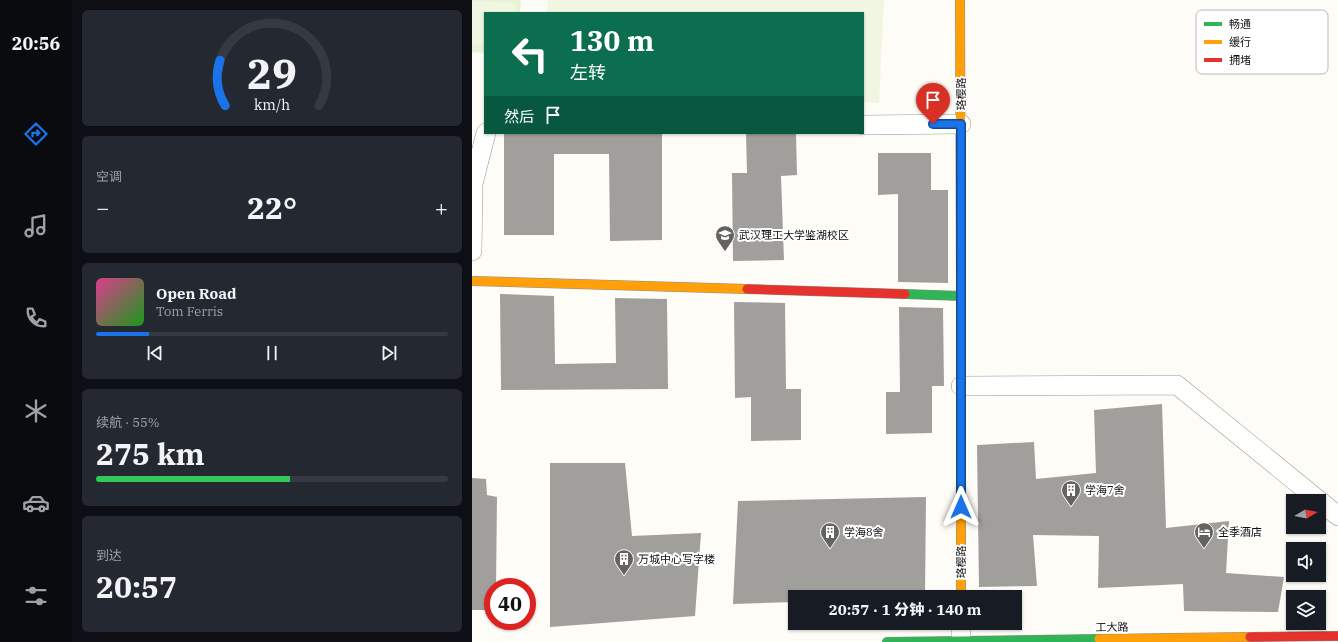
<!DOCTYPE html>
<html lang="zh">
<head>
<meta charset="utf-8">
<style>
  :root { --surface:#171b24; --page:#242831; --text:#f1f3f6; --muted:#9ea1a6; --line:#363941; --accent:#1a73e8 }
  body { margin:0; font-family:"IBM Plex Serif","Noto Sans SC",serif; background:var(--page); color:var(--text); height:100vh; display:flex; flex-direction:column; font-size:15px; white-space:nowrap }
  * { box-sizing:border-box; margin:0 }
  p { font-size:13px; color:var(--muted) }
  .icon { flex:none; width:22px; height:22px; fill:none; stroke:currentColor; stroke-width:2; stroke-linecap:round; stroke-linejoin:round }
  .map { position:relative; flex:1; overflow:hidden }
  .side { display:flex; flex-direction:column; gap:10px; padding:10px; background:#0d0f14; width:400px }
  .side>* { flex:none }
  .hud { position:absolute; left:12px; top:12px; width:380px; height:122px; border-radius:0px; box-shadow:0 1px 3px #0004; background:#0b6e4f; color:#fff; overflow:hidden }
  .needle { width:26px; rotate:80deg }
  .buttons { position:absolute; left:814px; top:494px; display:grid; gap:8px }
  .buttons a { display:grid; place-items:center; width:40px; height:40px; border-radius:0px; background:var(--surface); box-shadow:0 1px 3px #0004; font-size:20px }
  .speed { position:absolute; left:12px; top:578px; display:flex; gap:8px; font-size:20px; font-weight:700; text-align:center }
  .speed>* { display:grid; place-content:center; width:52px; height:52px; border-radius:50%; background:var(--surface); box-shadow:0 1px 3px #0004; line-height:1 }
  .speed .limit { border:6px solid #d22; background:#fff; color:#111 }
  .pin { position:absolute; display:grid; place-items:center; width:34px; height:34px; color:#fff; margin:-41px -17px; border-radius:50% 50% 50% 0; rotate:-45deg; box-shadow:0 0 4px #0007 }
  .pin .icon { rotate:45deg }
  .me { position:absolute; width:44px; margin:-22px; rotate:0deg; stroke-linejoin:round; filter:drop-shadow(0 0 3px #0008) }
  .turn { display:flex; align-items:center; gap:14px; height:84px; padding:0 20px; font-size:18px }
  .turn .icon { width:52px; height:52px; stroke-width:2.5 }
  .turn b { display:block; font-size:28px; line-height:34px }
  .then { display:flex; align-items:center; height:38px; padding:0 20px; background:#0003; gap:8px; font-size:15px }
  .big { font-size:30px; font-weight:800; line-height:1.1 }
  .side .card { flex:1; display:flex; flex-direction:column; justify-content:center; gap:6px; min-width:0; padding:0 14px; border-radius:6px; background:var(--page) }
  .side .dial { align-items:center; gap:0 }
  .dial svg { height:104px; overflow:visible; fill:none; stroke:var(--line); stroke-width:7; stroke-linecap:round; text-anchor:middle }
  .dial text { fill:var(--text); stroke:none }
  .song { display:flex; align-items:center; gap:12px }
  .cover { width:48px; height:48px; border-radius:6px; background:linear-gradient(135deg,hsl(330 70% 55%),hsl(120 70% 35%)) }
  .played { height:4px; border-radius:2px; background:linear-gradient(90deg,var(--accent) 15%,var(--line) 15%) }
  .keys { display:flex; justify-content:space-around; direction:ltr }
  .heat { display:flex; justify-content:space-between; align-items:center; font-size:22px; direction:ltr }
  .charge { height:6px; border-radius:3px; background:linear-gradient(90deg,#34c759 55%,var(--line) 0) }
  .trip { position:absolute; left:316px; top:590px; width:234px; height:40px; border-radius:0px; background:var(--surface); box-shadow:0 1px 3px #0004; font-weight:800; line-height:40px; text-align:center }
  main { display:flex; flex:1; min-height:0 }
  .tabs { display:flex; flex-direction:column; width:72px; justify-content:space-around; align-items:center; background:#090b0e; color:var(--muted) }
  .tabs .icon { width:28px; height:28px }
  .tabs .current { color:var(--accent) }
  .tabs b { font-size:18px; color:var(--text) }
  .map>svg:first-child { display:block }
  .green { fill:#e7f3d7 }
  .pitch { fill:#f0f6e1 }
  .building { fill:#a19f9c }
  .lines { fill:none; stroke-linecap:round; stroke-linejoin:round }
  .street-casing { stroke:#979795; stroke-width:20 }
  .fast-casing { stroke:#8e8d8b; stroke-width:10 }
  .slow-casing { stroke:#8e8d8b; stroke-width:10 }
  .jam-casing { stroke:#8e8d8b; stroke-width:10 }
  .street { stroke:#fffffe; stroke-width:19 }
  .fast { stroke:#30b455; stroke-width:9 }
  .slow { stroke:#ff9f0a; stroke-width:9 }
  .jam { stroke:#e5322d; stroke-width:9 }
  .route-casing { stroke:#114b97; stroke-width:10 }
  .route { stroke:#1a73e8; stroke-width:7 }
  .labels { text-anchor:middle; stroke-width:4; stroke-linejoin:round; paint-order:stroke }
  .street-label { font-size:11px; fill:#111; stroke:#fff }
  .poi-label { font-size:11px; fill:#111; stroke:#fff; text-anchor:start }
  .key { fill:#fff; stroke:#b8b8b8; stroke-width:1 }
  .key-label { font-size:11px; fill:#111 }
</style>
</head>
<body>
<main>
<nav class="tabs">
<b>20:56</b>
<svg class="icon current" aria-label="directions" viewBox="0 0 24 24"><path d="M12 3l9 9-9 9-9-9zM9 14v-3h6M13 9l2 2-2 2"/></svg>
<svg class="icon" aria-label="music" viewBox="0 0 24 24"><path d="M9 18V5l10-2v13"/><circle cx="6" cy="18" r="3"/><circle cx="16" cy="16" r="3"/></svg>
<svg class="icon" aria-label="phone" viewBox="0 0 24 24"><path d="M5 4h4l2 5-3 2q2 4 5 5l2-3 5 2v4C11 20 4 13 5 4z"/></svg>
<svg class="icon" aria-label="climate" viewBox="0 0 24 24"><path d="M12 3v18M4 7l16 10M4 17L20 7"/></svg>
<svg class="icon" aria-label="car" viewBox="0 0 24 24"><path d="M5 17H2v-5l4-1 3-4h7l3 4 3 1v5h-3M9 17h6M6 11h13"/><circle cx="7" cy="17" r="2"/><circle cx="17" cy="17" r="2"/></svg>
<svg class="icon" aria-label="filters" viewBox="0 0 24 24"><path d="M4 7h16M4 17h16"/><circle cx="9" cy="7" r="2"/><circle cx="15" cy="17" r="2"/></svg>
</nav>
<section class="side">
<div class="card dial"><svg viewBox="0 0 100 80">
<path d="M14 69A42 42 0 1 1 86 69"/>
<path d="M14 69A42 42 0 0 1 10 34" stroke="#1a73e8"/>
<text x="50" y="56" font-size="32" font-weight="700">29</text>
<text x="50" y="72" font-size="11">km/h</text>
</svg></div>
<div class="card"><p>空调</p>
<div class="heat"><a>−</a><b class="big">22°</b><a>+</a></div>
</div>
<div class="card">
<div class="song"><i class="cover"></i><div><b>Open Road</b><p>Tom Ferris</p></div></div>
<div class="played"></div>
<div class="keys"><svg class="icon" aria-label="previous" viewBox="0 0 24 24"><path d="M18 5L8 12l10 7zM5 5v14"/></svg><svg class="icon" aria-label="pause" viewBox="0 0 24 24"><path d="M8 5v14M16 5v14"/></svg><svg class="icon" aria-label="next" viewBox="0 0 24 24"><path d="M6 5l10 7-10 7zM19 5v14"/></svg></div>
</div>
<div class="card"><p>续航 · 55%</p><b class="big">275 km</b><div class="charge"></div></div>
<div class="card"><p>到达</p><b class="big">20:57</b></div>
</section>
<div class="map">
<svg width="866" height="642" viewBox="0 0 866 642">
  <rect width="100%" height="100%" fill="#fdfcf7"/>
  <path class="green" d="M0 0H49L48 13H13V53L0 52Z"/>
  <g class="pitch">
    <path d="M76 0H412L407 103 391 102V13H75Z"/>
    <path d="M0 1 44 3 43 13H13V45H0Z"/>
  </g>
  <g class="building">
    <path d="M32 133H190V240L138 241 137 154H82V235H32Z"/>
    <path d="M274 133H324L325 175 309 176 312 260 261 261 260 173H275Z"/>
    <path d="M406 153H459V190H476V283L426 282V194L406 195Z"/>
    <path d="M28 294 82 296 83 364 144 363 143 298 195 299 196 389 29 390Z"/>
    <path d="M262 302 313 303 314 389H329V440L279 441V397L263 398Z"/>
    <path d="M427 307 471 308 472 386H460V433L414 434V392H428Z"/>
    <path d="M690 404 694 528 757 521 754 573 812 577 806 612 712 611 711 584 626 588 627 536 561 535 565 586 507 587 505 445 562 442 564 479 624 473 622 410Z"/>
    <path d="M78 463H153L160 536 229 533 223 616 78 627Z"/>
    <path d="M0 478 14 479 15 495 25 497 24 587H21V610H0Z"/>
    <path d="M454 497 453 597H323V602L261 604 266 501Z"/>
  </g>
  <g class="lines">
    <g class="street-casing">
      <g id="street">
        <path d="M391 125 489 124"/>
        <path d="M0 188 14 133"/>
        <path d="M0 251 1 188"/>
        <path d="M489 386 705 385 866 516"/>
        <path d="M489 623V641"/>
      </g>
    </g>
    <g class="fast-casing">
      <g id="fast">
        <path d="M433 294 489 296"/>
        <path d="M415 642 627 639"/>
      </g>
    </g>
    <g class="slow-casing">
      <g id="slow">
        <path d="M488 0 489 288"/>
        <path d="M0 281 275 289"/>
        <path d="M489 508V597"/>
        <path d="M627 639 778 637"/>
      </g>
    </g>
    <g class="jam-casing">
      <g id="jam">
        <path d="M489 288V508"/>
        <path d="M275 289 433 294"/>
        <path d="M778 637 866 636"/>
      </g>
    </g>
    <use href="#street" class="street"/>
    <use href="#fast" class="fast"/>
    <use href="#slow" class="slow"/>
    <use href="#jam" class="jam"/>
  </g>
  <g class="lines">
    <g class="route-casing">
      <path id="route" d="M461 124H489V507"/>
    </g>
    <use href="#route" class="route"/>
  </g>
  <defs>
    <g id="university-pin" transform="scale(1)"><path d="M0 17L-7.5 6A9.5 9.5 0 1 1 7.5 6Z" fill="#646362" stroke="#fff"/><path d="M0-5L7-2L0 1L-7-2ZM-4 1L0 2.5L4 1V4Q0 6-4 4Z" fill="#fff"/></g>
    <g id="building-pin" transform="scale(1)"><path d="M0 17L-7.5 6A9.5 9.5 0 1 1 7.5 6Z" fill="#646362" stroke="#fff"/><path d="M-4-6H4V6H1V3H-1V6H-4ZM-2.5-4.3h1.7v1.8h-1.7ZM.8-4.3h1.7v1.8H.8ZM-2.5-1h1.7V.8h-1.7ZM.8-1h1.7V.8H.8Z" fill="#fff"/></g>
    <g id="hotel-pin" transform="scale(1)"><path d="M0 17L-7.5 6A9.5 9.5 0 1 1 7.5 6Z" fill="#646362" stroke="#fff"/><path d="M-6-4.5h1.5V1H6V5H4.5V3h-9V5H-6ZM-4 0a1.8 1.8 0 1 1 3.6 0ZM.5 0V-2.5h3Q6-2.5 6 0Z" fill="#fff"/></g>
  </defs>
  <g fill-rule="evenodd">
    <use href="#university-pin" x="253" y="235"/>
    <use href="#building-pin" x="599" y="490"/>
    <use href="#building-pin" x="358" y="532"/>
    <use href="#hotel-pin" x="732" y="532"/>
    <use href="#building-pin" x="152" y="559"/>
  </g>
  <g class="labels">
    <g class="street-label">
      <text transform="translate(489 94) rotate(-90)" y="4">珞樱路</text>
      <text transform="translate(489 562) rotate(-90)" y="4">珞樱路</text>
      <text transform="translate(640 627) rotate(-1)" y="4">工大路</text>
    </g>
    <g class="poi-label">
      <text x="267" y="239">武汉理工大学鉴湖校区</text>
      <text x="613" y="494">学海7舍</text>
      <text x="372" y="536">学海8舍</text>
      <text x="746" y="536">全季酒店</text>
      <text x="166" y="563">万城中心写字楼</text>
    </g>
  </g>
  <rect x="724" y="10" width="132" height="64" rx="6" class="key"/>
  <rect x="732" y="22" width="18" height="4" fill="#30b455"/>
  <rect x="732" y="40" width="18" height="4" fill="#ff9f0a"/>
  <rect x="732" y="58" width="18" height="4" fill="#e5322d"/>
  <g class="key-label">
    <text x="757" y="28">畅通</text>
    <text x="757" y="46">缓行</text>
    <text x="757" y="64">拥堵</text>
  </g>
</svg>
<div class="buttons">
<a><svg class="needle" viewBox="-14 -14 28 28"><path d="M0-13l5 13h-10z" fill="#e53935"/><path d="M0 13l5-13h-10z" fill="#9ea1a6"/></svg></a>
<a><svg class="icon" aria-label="sound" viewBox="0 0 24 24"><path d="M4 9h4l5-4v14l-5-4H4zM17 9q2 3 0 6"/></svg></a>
<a><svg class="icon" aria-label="layers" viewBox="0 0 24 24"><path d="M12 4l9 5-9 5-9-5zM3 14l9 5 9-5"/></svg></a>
</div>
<div class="speed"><div class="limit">40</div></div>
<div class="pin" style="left:461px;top:124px;background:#d93025"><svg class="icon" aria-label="arrive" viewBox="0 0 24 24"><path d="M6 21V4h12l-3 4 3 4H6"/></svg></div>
<svg class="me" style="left:489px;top:507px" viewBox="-20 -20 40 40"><path d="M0-17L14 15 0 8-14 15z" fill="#1a73e8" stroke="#fff" stroke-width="4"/></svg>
<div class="trip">20:57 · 1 分钟 · 140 m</div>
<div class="hud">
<div class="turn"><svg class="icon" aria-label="left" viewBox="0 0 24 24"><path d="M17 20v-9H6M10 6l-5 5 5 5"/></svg><div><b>130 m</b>左转</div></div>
<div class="then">然后<svg class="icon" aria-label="arrive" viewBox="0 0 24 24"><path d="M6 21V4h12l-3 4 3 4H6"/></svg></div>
</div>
</div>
</main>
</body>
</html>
